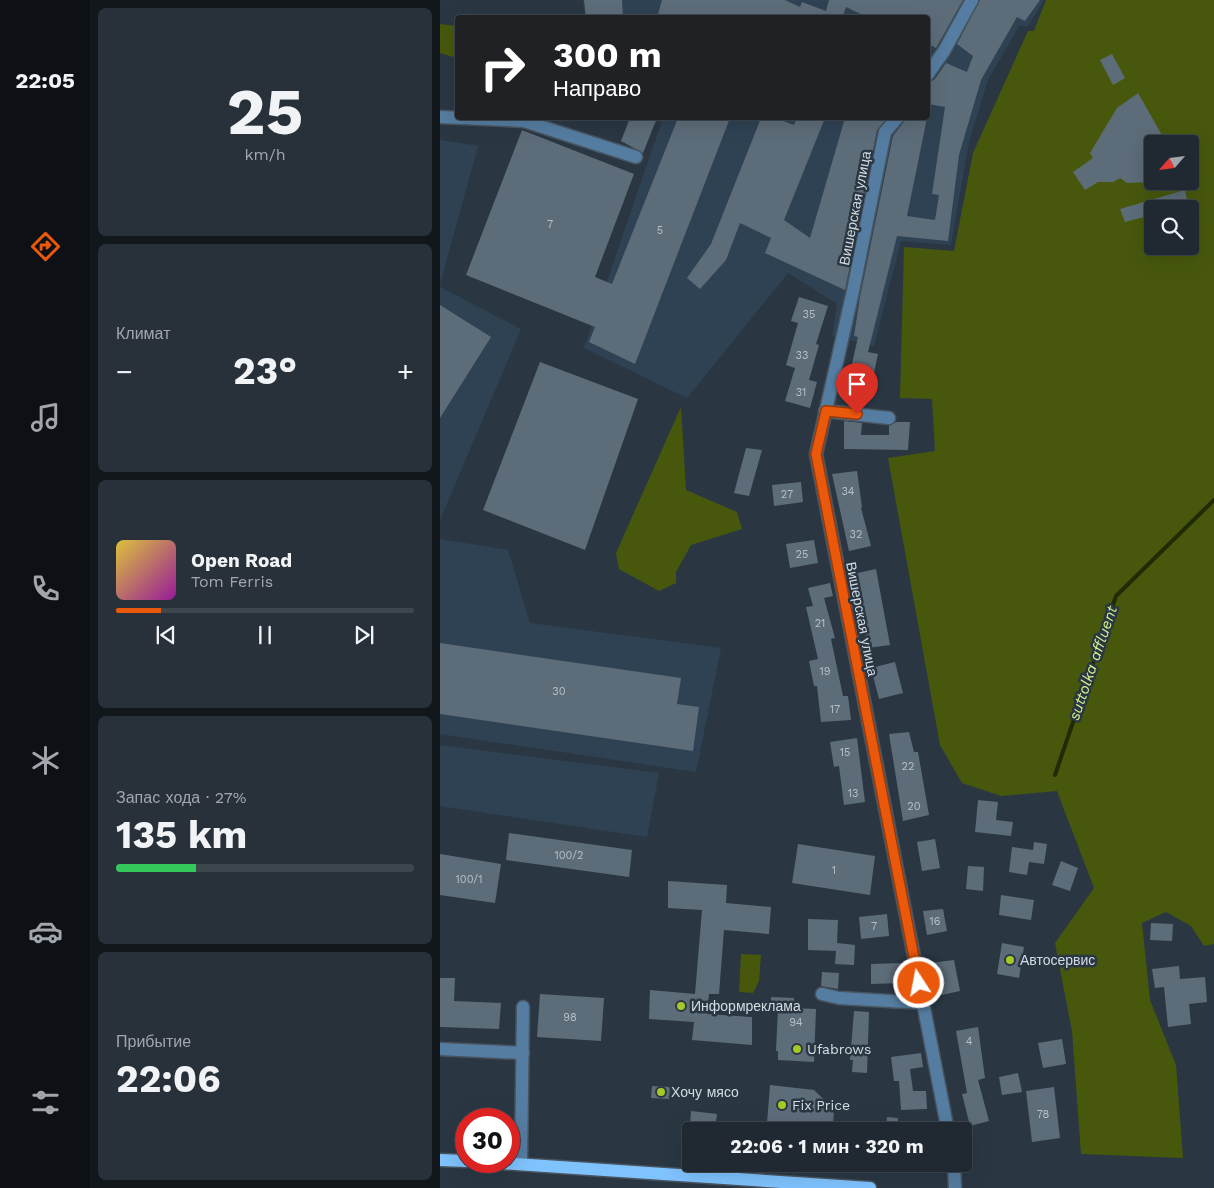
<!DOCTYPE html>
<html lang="ru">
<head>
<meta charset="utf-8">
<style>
  :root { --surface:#202932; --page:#28313a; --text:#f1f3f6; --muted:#a2a6ac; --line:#3d454d; --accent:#ea580c }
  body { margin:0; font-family:"Work Sans",sans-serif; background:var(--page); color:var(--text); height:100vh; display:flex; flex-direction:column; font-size:19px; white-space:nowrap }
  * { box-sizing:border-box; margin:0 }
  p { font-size:16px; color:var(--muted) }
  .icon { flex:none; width:28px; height:28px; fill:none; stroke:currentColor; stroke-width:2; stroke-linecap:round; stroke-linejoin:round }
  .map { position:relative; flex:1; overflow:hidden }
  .details { display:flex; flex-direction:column; gap:8px; padding:8px; background:#12171c; width:350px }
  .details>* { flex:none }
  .top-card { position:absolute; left:15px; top:15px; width:475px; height:105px; border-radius:5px; box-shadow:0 5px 20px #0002,0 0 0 1px var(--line); background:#202124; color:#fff; overflow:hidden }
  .needle { width:32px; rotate:242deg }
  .fabs { position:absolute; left:704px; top:135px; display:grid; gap:10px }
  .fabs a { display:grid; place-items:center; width:55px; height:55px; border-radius:5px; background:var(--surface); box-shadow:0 5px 20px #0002,0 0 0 1px var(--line); font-size:25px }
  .speed { position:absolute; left:15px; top:1108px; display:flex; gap:10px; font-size:25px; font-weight:700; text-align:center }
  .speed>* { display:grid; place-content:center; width:65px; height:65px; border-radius:50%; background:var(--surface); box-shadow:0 5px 20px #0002,0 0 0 1px var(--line); line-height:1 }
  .speed .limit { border:8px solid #d22; background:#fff; color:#111 }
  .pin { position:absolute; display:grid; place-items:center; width:42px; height:42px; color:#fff; margin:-51px -21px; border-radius:50% 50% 50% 0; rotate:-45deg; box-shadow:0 0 5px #0007 }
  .pin .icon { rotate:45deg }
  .me { position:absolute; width:55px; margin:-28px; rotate:349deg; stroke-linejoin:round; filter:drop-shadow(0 0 4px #0008) }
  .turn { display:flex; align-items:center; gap:18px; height:105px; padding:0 15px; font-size:22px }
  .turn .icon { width:65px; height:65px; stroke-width:2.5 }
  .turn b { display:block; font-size:35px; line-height:42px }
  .big { font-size:38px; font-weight:700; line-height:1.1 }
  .details .card { flex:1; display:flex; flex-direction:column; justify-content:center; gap:8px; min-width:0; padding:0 18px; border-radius:8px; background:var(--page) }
  .details .dial { align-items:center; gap:0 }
  .dial b { font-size:65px; line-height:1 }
  .song { display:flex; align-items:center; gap:15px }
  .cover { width:60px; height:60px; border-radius:8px; background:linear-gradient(135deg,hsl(50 70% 55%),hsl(300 70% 35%)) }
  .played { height:5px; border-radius:2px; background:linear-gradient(90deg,var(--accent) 15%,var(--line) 15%) }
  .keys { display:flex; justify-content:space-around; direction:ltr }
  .heat { display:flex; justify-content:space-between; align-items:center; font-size:28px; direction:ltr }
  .charge { height:8px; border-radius:4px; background:linear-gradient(90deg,#34c759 27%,var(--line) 0) }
  .trip { position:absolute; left:242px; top:1122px; width:290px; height:50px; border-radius:5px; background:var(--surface); box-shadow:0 5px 20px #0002,0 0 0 1px var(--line); font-weight:700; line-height:50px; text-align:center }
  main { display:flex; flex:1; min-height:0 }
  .dock { display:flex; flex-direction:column; width:90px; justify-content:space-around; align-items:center; background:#0d1014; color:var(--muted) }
  .dock .icon { width:35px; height:35px }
  .dock .current { color:var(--accent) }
  .dock b { font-size:22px; color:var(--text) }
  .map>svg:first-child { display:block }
  .built { fill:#2f4253 }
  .green { fill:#47580d; fill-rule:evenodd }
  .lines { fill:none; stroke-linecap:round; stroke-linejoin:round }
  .stream { stroke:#202a03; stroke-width:4 }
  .building { fill:#5d6c79 }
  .minor-casing { stroke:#485560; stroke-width:15 }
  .major-casing { stroke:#485560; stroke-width:15 }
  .minor { stroke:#557da1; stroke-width:12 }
  .major { stroke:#7fc3fe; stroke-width:12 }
  .route-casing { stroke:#983908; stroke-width:12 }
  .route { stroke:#ea580c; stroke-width:9 }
  .poi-dot { fill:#a4c825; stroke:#2a3743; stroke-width:2 }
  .labels { text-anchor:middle; stroke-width:5; stroke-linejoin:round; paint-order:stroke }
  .number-label { font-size:11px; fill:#b6c0c8 }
  .street-label { font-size:14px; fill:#d3dce3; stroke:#2a3743 }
  .poi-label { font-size:14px; fill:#d3dce3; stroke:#2a3743; text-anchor:start }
  .water-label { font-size:15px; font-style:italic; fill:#d4f18d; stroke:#2a3743 }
</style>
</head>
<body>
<main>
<nav class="dock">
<b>22:05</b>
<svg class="icon current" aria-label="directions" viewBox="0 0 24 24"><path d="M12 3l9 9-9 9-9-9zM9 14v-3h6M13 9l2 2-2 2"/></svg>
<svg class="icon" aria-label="music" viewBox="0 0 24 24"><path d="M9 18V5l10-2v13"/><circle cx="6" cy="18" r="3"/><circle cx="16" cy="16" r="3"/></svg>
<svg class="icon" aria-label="phone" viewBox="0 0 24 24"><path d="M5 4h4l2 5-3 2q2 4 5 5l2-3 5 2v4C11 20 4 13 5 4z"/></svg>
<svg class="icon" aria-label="climate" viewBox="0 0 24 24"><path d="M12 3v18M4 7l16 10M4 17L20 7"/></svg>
<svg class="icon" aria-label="car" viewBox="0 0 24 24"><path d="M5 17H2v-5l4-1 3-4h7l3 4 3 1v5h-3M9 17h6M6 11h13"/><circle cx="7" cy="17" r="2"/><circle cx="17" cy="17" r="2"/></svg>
<svg class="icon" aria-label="filters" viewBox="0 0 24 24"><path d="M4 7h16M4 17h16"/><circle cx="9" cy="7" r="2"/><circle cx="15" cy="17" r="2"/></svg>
</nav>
<section class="details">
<div class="card dial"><b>25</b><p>km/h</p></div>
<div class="card"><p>Климат</p>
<div class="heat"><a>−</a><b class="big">23°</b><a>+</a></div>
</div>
<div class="card">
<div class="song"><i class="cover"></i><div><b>Open Road</b><p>Tom Ferris</p></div></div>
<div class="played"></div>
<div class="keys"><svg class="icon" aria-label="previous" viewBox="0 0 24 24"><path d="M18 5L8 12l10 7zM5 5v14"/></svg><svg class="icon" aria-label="pause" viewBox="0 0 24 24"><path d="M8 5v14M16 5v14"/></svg><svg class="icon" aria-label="next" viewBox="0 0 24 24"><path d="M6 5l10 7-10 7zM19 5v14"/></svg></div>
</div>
<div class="card"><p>Запас хода · 27%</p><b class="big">135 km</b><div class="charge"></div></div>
<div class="card"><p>Прибытие</p><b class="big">22:06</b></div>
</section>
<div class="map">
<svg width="774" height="1188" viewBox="0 0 774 1188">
  <rect width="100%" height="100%" fill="#2a3743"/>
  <g class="built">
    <path d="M143 0H604L588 26H579L548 80 529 142 511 245 461 241 434 346 392 336 397 304 348 273 247 398 144 348 223 118H488V18L145 17Z"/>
    <path d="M0 140 38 146 0 284Z"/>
    <path d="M0 287 81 329 0 520Z"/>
    <path d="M0 539 68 550 90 623 281 648 256 772 0 734Z"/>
    <path d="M0 745 219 773 207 837 0 806Z"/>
  </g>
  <g class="green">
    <path d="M606 0H774V944L764 946 751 926 726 912 702 923 710 1000 736 1065 743 1158 641 1154 632 1031 615 943 654 888 617 791 561 796 522 783 500 745 448 458 495 451 492 399 460 398 464 247 514 251 533 153 588 31H594ZM712 144H750V181H712ZM712 209H750V246H712Z"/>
    <path d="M0 24 17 26V58L0 53Z"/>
    <path d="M241 407 246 490 297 512 302 529 251 545 236 572V583L219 591 179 569 176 553Z"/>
    <path d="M301 954 321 955 319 981 313 993 299 992Z"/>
  </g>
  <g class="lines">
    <path class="stream" d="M615 775 676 596 774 500"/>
  </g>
  <g class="building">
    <path d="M144 0H182L183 18H146Z"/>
    <path d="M222 0H345L360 7 362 2 386 11 389 0H523L496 48 488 44V18H429L406 7 402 18H217Z"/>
    <path d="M540 0H600L585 21 577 17 541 80 519 155 508 241 457 236 428 352 438 354 430 391 407 386 418 337 414 336 420 297 453 136 463 123 465 118H487L467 216 495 220 499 195 492 194 505 107 488 104V83L495 79 506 63 527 72 533 56 517 44Z"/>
    <path d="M672 54 685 78 673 85 660 60Z"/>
    <path d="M698 93 727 144H712V182L687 183 680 178 673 182H658L645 190 633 172 653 158 650 153 677 108Z"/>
    <path d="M190 118H217L203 153 181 141Z"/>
    <path d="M238 118H290L195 364 149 342 155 327 26 275 82 130 194 174 155 277 172 284Z"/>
    <path d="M321 118H335L354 125 357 118H385L344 220 370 238 405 118H447L437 130 405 290 325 253 331 238 300 223 286 260 260 289 247 278 271 244Z"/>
    <path d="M745 190 748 206 737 209H712V215L685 222 680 209Z"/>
    <path d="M359 297 388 306 376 344 379 345 369 380 377 382 370 408 345 401 355 368 346 365 358 323 351 321Z"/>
    <path d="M0 305 51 337 0 418Z"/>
    <path d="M100 362 198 399 145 550 43 510Z"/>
    <path d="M404 421 422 423 421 435H449V426L456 422H470L468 450 404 449Z"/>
    <path d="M306 448 322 450 309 496 294 493Z"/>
    <path d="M417 471 422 507 421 508 431 546 409 551 392 474Z"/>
    <path d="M361 482 363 502 334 506 332 485Z"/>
    <path d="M374 540 378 563 350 568 346 544Z"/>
    <path d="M436 569 450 645 428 648 413 574Z"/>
    <path d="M390 583 393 596 384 598 395 638 391 639 403 696H408L411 720 381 722 377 686H374L369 661 378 659 366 607 373 606 368 588Z"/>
    <path d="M0 643 241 678 237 704 259 707 253 751 0 714Z"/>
    <path d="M455 662 463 693 439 699 431 668Z"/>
    <path d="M469 732 474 752H478L489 815 463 821 449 734Z"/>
    <path d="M417 738 425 802 404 805 399 766 394 767 390 742Z"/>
    <path d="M538 800 558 802 556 820 573 822 571 836 535 832Z"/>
    <path d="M69 833 192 850 189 877 66 860Z"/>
    <path d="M495 839 500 868 482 871 477 842Z"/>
    <path d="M594 842 607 844 604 864 589 862 587 875 569 872 572 847 593 850Z"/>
    <path d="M358 844 435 856 430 895 352 883Z"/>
    <path d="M0 854 61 864 55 903 0 895Z"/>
    <path d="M621 861 638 868 630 891 612 885Z"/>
    <path d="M528 866 544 867 543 891 526 889Z"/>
    <path d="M228 881 287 885 286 903 331 907 329 934 284 930 279 994H269L267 1014 312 1017V1045L252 1040 254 1022 209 1019 210 990 255 994 262 910 228 908Z"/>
    <path d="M561 895 594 900 591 920 559 915Z"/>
    <path d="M503 909 507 931 487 935 483 911Z"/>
    <path d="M447 914 449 936 421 939 419 917Z"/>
    <path d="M368 919 398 920 397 943 415 945 414 965 395 964 396 951 368 950Z"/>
    <path d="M711 923 733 924 732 941 710 940Z"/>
    <path d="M562 943 584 947 579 978 557 974Z"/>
    <path d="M514 960 520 991 497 996 491 963Z"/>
    <path d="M463 963V983L431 984V964Z"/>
    <path d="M739 966 740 979 765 977 767 1002 749 1004 751 1024 728 1027 724 987 715 988 712 969Z"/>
    <path d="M382 972 399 973 398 989 381 986Z"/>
    <path d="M0 978H15L14 1001 61 1003 59 1029 0 1027Z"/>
    <path d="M100 994 164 998 161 1041 97 1037Z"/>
    <path d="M331 997 354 998V1008L376 1009 374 1062 338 1060V1051H336L338 1007H331Z"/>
    <path d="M414 1011 429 1012 427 1073 412 1072 413 1060H410Z"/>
    <path d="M538 1027 545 1078 538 1080 549 1121 530 1126 522 1094 527 1093 516 1031Z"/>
    <path d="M622 1039 626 1064 603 1068 598 1043Z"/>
    <path d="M481 1053 483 1067 470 1069 473 1091H486L487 1109 461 1110 459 1081H454L451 1057Z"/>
    <path d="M578 1073 582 1092 562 1095 559 1077Z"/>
    <path d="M330 1085 374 1090 394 1109 393 1126 327 1123Z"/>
    <path d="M212 1086 230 1087 229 1099 211 1098Z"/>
    <path d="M614 1087 620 1138 592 1142 586 1091Z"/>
    <path d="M251 1111 277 1114 275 1129 250 1126Z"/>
    <path d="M447 1117 458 1118 457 1131H446Z"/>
  </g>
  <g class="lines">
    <g class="minor-casing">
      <g id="minor">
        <path d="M488 74 504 51 532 0"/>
        <path d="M0 117 84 121 196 157"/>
        <path d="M457 118 445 132 413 291 376 454 508 1131"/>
        <path d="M385 411 449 418"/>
        <path d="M382 994 399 998 483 1003"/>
        <path d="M0 1049 83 1053"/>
        <path d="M81 1164 83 1007"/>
        <path d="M514 1164 515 1188"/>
      </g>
    </g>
    <g class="major-casing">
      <g id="major">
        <path d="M0 1160 26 1161"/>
        <path d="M31 1161 430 1188"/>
      </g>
    </g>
    <use href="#minor" class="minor"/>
    <use href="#major" class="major"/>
  </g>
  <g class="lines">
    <g class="route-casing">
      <path id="route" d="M417 414 386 411 376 454 479 983"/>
    </g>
    <use href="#route" class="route"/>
  </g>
  <g class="poi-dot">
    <circle cx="570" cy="960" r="5"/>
    <circle cx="241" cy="1006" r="5"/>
    <circle cx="357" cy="1049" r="5"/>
    <circle cx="221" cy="1092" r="5"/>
    <circle cx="342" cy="1105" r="5"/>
  </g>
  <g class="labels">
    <g class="number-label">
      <text x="110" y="228">7</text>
      <text x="220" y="234">5</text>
      <text x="369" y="318">35</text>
      <text x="362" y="359">33</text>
      <text x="361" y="396">31</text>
      <text x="408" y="495">34</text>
      <text x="347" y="498">27</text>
      <text x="416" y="538">32</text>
      <text x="362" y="558">25</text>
      <text x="380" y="627">21</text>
      <text x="385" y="675">19</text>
      <text x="119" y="695">30</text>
      <text x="395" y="713">17</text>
      <text x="405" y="756">15</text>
      <text x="468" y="770">22</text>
      <text x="413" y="797">13</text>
      <text x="474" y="810">20</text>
      <text x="129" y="859">100/2</text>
      <text x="394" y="874">1</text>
      <text x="29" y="883">100/1</text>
      <text x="495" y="925">16</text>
      <text x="434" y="930">7</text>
      <text x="130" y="1021">98</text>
      <text x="356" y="1026">94</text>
      <text x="529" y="1045">4</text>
      <text x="603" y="1118">78</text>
    </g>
    <g class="street-label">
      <text transform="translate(415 208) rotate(-79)" y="5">Вишерская улица</text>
      <text transform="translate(422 619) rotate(79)" y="5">Вишерская улица</text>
    </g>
    <g class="poi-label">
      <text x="580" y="965">Автосервис</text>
      <text x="251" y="1011">Информреклама</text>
      <text x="367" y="1054">Ufabrows</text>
      <text x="231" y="1097">Хочу мясо</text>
      <text x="352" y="1110">Fix Price</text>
    </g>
    <g class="water-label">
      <text transform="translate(653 663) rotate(-71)" y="5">suttolka affluent</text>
    </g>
  </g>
</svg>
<div class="fabs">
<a><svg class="needle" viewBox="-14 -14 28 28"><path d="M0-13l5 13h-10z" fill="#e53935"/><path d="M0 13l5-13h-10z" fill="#a2a6ac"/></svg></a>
<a><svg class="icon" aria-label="search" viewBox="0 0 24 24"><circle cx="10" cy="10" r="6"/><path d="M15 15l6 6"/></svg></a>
</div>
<div class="speed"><div class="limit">30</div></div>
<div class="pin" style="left:417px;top:414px;background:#d93025"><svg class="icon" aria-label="arrive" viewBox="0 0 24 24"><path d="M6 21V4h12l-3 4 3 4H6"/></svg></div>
<svg class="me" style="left:479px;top:983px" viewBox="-20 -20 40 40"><circle r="17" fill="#ea580c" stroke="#fff" stroke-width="3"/><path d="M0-11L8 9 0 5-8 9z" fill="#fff"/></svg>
<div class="trip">22:06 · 1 мин · 320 m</div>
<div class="top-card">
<div class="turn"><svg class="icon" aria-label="right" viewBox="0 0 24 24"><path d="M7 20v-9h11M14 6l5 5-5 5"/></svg><div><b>300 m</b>Направо</div></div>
</div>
</div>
</main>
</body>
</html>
